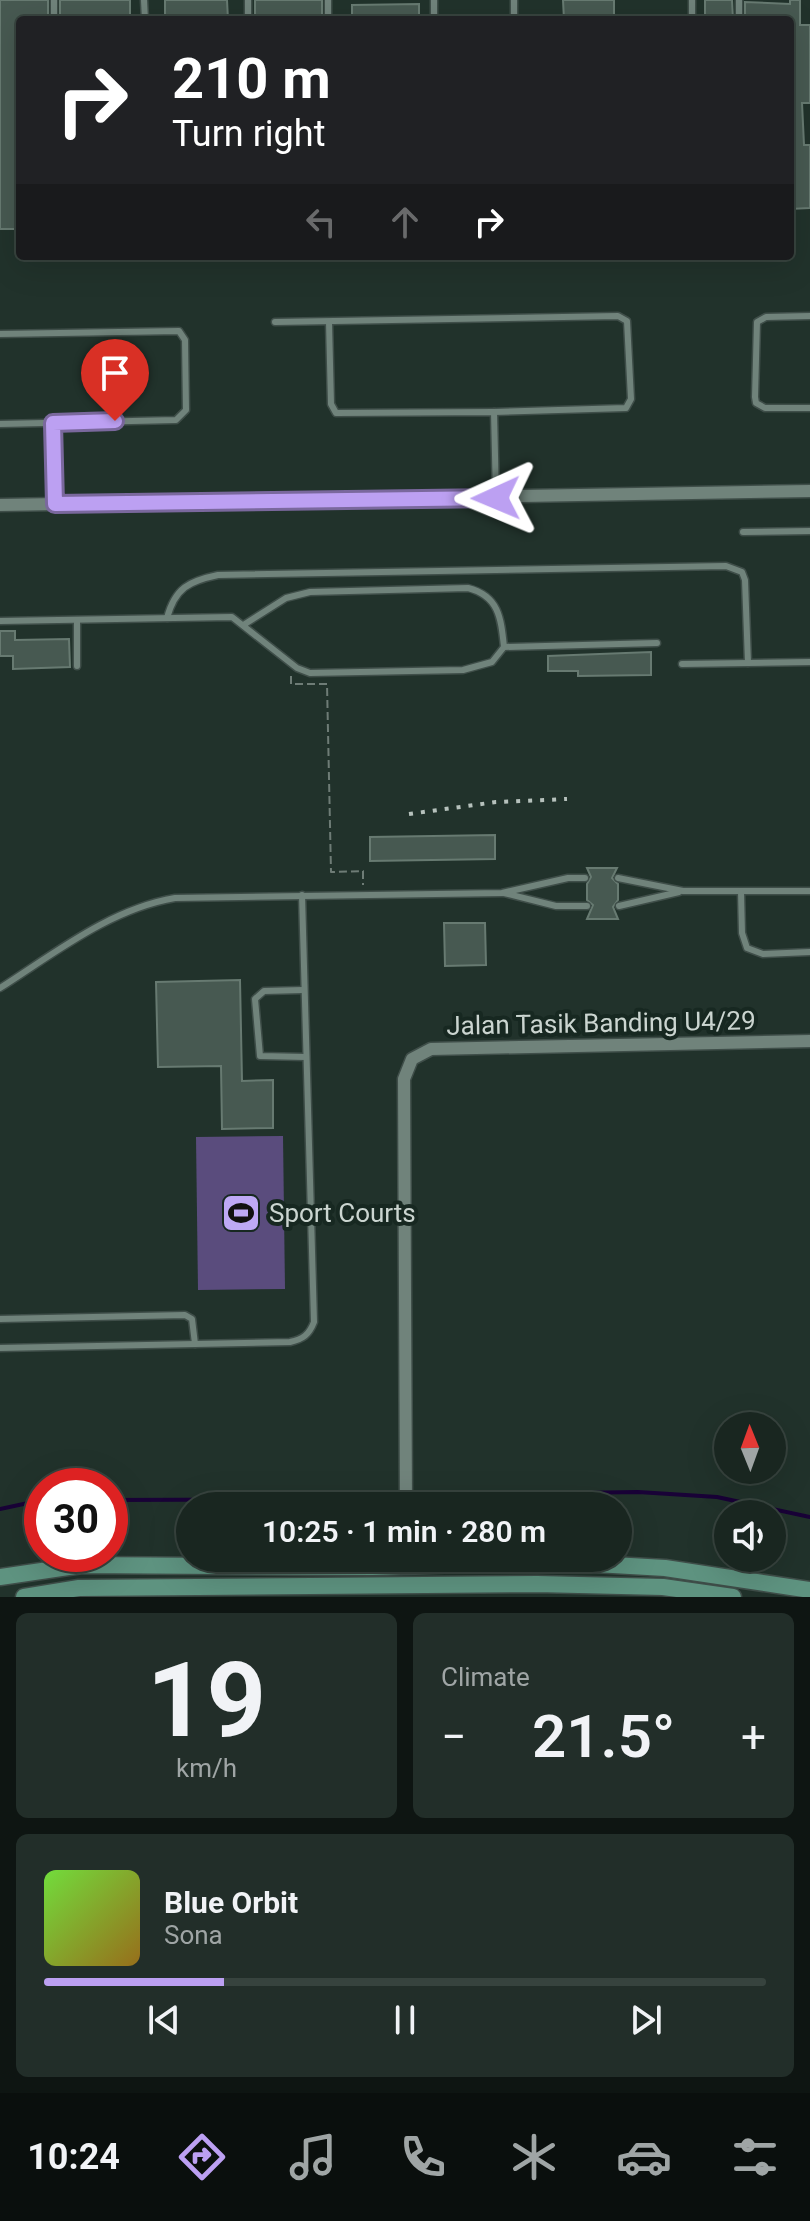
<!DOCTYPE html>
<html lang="en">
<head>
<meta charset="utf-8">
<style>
  :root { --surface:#192620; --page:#222e29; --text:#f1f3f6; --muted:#9fa5a5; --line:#37433e; --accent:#bca0f2 }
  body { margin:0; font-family:Roboto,sans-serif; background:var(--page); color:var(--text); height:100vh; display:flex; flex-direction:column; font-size:30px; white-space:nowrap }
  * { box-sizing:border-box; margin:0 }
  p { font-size:26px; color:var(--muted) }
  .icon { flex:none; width:44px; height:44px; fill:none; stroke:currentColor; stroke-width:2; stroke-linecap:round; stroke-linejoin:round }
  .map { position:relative; height:1597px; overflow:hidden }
  .side { display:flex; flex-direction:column; gap:16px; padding:16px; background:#0e1512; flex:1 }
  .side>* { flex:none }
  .banner { position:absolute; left:16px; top:16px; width:778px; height:244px; border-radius:8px; box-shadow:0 8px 32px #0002,0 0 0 2px var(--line); background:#202124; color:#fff; overflow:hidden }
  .needle { width:52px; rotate:359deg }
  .tools { position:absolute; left:714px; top:1412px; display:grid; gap:16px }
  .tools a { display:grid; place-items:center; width:72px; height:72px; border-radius:50%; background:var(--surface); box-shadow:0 8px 32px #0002,0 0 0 2px var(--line); font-size:40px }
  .speed { position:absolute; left:24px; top:1468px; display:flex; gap:16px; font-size:40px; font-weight:700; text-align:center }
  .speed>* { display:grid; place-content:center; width:104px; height:104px; border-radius:50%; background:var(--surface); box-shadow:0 8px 32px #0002,0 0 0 2px var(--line); line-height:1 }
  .speed .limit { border:12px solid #d22; background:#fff; color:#111 }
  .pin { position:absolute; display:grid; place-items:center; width:68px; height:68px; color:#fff; margin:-82px -34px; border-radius:50% 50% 50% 0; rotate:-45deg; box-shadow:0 0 8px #0007 }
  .pin .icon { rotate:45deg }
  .me { position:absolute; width:88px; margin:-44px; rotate:269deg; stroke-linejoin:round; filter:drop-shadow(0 0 6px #0008) }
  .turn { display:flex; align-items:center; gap:28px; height:168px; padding:0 24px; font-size:36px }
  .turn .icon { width:104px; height:104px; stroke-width:2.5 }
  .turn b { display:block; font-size:56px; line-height:68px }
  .lanes { display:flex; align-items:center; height:76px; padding:0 24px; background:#0003; justify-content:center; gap:40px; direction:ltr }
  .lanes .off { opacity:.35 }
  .big { font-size:60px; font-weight:600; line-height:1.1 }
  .side .tile { flex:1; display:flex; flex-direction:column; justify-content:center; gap:12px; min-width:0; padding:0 28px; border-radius:12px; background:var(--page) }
  .side .dial { align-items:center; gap:0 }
  .dial b { font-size:104px; line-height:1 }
  .song { display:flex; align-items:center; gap:24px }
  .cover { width:96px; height:96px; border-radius:12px; background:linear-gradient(135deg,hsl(100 70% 55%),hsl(40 70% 35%)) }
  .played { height:8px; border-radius:4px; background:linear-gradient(90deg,var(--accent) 25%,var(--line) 25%) }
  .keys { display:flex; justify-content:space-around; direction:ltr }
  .heat { display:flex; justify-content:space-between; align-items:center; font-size:44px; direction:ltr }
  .side .tiles { flex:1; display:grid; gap:16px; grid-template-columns:1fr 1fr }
  .tile:last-child { grid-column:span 2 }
  .trip { position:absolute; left:176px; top:1492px; width:456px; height:80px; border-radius:40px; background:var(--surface); box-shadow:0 8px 32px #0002,0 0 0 2px var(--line); font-weight:600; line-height:80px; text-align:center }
  .tabs { display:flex; height:128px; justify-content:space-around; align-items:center; background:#0a0f0d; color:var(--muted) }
  .tabs .icon { width:56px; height:56px }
  .tabs .active { color:var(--accent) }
  .tabs b { font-size:36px; color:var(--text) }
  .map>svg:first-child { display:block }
  .green { fill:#5a4c7d }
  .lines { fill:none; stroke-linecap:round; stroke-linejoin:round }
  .stream { stroke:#190237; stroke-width:4 }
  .building { fill:#475951; stroke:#677a71; stroke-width:2 }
  .lane-casing { stroke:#3f4e49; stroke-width:9 }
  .street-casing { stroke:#3f4e49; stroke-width:15 }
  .secondary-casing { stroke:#3f4e49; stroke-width:19 }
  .path { stroke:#6e7c76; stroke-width:2; stroke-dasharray:8 4; stroke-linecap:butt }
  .lane { stroke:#70837b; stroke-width:6 }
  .street { stroke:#70837b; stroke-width:12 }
  .secondary { stroke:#5e9380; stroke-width:16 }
  .rail { stroke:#b6c1bc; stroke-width:4; stroke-dasharray:4 8; stroke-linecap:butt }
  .route-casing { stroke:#7a689d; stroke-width:20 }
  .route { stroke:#bca0f2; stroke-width:14 }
  .labels { text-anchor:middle; stroke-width:8; stroke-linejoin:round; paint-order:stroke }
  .street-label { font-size:26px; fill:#cbd5d0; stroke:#172821 }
  .poi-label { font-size:26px; fill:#cbd5d0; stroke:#172821; text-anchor:start }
</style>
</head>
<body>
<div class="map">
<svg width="810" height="1597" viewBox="0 0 810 1597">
  <rect width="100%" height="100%" fill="#21322b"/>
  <path class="green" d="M283 1136 285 1289 198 1290 196 1137Z"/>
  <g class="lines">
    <g class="stream">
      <path d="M449 1495 638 1492 717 1497 810 1517"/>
      <path d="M110 1500 377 1499"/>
      <path d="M0 1509 42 1500"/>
    </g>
  </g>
  <g class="building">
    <path d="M0 0H48V20H20V229H0Z"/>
    <rect x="60" y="0" width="70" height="20"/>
    <path d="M165 0H227L228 20H165Z"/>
    <rect x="255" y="0" width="67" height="20"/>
    <path d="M563 0H614V20H564Z"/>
    <path d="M705 0H732L733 20H705Z"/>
    <path d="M790 0H800V25H810V103H802L804 145H810V208L790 209V20H745V2L790 4Z"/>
    <path d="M419 4V20H352V5Z"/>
    <path d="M0 631H15V640L69 639 70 667 13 669V656H0Z"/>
    <path d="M651 652V675L578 676V671H548V656Z"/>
    <path d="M495 835V859L370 861V837Z"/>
    <path d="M587 868H617L612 878 618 884V900L613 907 618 919H587L593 905 587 900V884L591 877Z"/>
    <path d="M444 923H485L486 965 445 966Z"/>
    <path d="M240 980 242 1081 273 1080V1128L222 1129 221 1066 158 1067 156 982Z"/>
  </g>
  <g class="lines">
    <g class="lane-casing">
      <g id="lane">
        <path d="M54 0V20"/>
        <path d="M144 0 145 20"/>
        <path d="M248 0V20"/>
        <path d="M328 0V20"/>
        <path d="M434 0V20"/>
        <path d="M514 0V20"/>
        <path d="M692 0V20"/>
        <path d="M739 0V20"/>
        <path d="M810 316 766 317 757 322 755 397 756 403 765 408H810"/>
        <path d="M275 322 618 316 627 321 631 399 626 408 494 412"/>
        <path d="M329 322 331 404 336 413 494 412 496 498"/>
        <path d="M0 334 179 331 185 340 186 410 176 420 0 424"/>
        <path d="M53 423 55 504"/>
        <path d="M743 532 810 531"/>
        <path d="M167 618C175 588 189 581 218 575L726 566 742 572 745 580 748 663"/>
        <path d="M77 620V666"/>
        <path d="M0 621 232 617 297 668 310 673 463 670 492 662 504 647C501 618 499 596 468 588L310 592 286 598 245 624"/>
        <path d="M504 647 657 643"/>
        <path d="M682 664 810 662"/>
        <path d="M618 878 683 891H810"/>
        <path d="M741 892 742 933 747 948 763 954 810 952"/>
        <path d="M504 893 556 906H587"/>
        <path d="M619 906 679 892"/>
        <path d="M0 988C55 953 110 909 175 898L502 893 568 878H585"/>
        <path d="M303 990 264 991 255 999 260 1056 306 1057"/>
        <path d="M0 1319 185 1315 192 1319 195 1344"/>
        <path d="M0 1348 290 1342C303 1339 309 1335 314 1322L302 895"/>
      </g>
    </g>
    <g class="street-casing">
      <g id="street">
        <path d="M0 505 810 491"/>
        <path d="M406 1506 404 1079 412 1059 431 1049 810 1041"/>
      </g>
    </g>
    <g class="secondary-casing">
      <g id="secondary">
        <path d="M0 1577 82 1565 372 1567 543 1561 665 1568 810 1590"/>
        <path d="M24 1597 79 1588 537 1584 663 1587 733 1597"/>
      </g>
    </g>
    <path class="path" d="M291 676V684H327L331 872 363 871V885"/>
    <use href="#lane" class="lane"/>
    <use href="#street" class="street"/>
    <use href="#secondary" class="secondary"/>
    <path class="rail" d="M409 814 496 802 567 799"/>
  </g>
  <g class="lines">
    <g class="route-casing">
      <path id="route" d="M115 421 53 423 55 504 496 498"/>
    </g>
    <use href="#route" class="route"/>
  </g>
  <defs>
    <g id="stadium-square" transform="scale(2)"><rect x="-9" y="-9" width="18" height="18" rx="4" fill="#bea9f5" stroke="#172821"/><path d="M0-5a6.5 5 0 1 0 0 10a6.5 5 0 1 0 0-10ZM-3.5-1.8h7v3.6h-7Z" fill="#111"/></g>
  </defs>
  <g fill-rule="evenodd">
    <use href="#stadium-square" x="241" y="1213"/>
  </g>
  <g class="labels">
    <g class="street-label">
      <text transform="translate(601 1023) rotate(-1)" y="9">Jalan Tasik Banding U4/29</text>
    </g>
    <g class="poi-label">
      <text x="269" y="1222">Sport Courts</text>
    </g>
  </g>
</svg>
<div class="tools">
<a><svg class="needle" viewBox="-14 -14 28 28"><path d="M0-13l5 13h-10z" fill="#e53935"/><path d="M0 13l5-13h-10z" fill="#9fa5a5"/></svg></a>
<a><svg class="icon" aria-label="sound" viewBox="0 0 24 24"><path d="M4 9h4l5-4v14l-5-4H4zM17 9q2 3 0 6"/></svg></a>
</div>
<div class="speed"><div class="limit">30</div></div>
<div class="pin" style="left:115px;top:421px;background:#d93025"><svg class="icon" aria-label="arrive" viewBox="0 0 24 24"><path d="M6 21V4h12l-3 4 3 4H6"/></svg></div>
<svg class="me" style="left:496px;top:498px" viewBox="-20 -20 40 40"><path d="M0-17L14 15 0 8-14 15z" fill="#bca0f2" stroke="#fff" stroke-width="4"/></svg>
<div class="trip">10:25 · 1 min · 280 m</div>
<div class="banner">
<div class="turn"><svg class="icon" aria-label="right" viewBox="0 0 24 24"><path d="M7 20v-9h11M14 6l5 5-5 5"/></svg><div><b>210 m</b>Turn right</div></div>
<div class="lanes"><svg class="icon off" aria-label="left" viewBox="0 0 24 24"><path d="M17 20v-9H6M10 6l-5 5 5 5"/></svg><svg class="icon off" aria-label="ahead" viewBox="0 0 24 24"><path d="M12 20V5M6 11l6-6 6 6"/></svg><svg class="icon" aria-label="right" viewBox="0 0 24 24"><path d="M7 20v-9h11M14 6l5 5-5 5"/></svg></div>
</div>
</div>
<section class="side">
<div class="tiles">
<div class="tile dial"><b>19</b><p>km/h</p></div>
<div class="tile"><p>Climate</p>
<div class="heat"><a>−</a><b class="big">21.5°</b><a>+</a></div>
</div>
<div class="tile">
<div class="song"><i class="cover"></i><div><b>Blue Orbit</b><p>Sona</p></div></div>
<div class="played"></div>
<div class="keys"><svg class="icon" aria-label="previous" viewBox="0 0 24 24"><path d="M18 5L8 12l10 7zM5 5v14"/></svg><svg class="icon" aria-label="pause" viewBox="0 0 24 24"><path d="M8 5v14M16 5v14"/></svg><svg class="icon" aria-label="next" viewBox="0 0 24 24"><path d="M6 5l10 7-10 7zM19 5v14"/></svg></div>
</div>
</div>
</section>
<nav class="tabs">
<b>10:24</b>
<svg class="icon active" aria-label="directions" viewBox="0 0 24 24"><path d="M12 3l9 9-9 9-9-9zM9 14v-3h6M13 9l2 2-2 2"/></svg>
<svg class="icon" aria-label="music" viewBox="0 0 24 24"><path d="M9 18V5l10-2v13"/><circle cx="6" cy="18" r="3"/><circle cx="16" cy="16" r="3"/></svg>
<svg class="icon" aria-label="phone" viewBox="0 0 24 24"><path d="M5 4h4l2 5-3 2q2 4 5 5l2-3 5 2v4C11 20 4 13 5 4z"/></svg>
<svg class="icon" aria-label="climate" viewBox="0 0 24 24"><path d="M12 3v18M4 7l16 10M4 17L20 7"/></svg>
<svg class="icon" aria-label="car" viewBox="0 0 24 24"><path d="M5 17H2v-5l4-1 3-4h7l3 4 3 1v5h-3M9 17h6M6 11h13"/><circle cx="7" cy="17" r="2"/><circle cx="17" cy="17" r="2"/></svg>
<svg class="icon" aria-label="filters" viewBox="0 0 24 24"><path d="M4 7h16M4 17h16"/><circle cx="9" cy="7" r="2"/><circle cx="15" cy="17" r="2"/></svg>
</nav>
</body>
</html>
